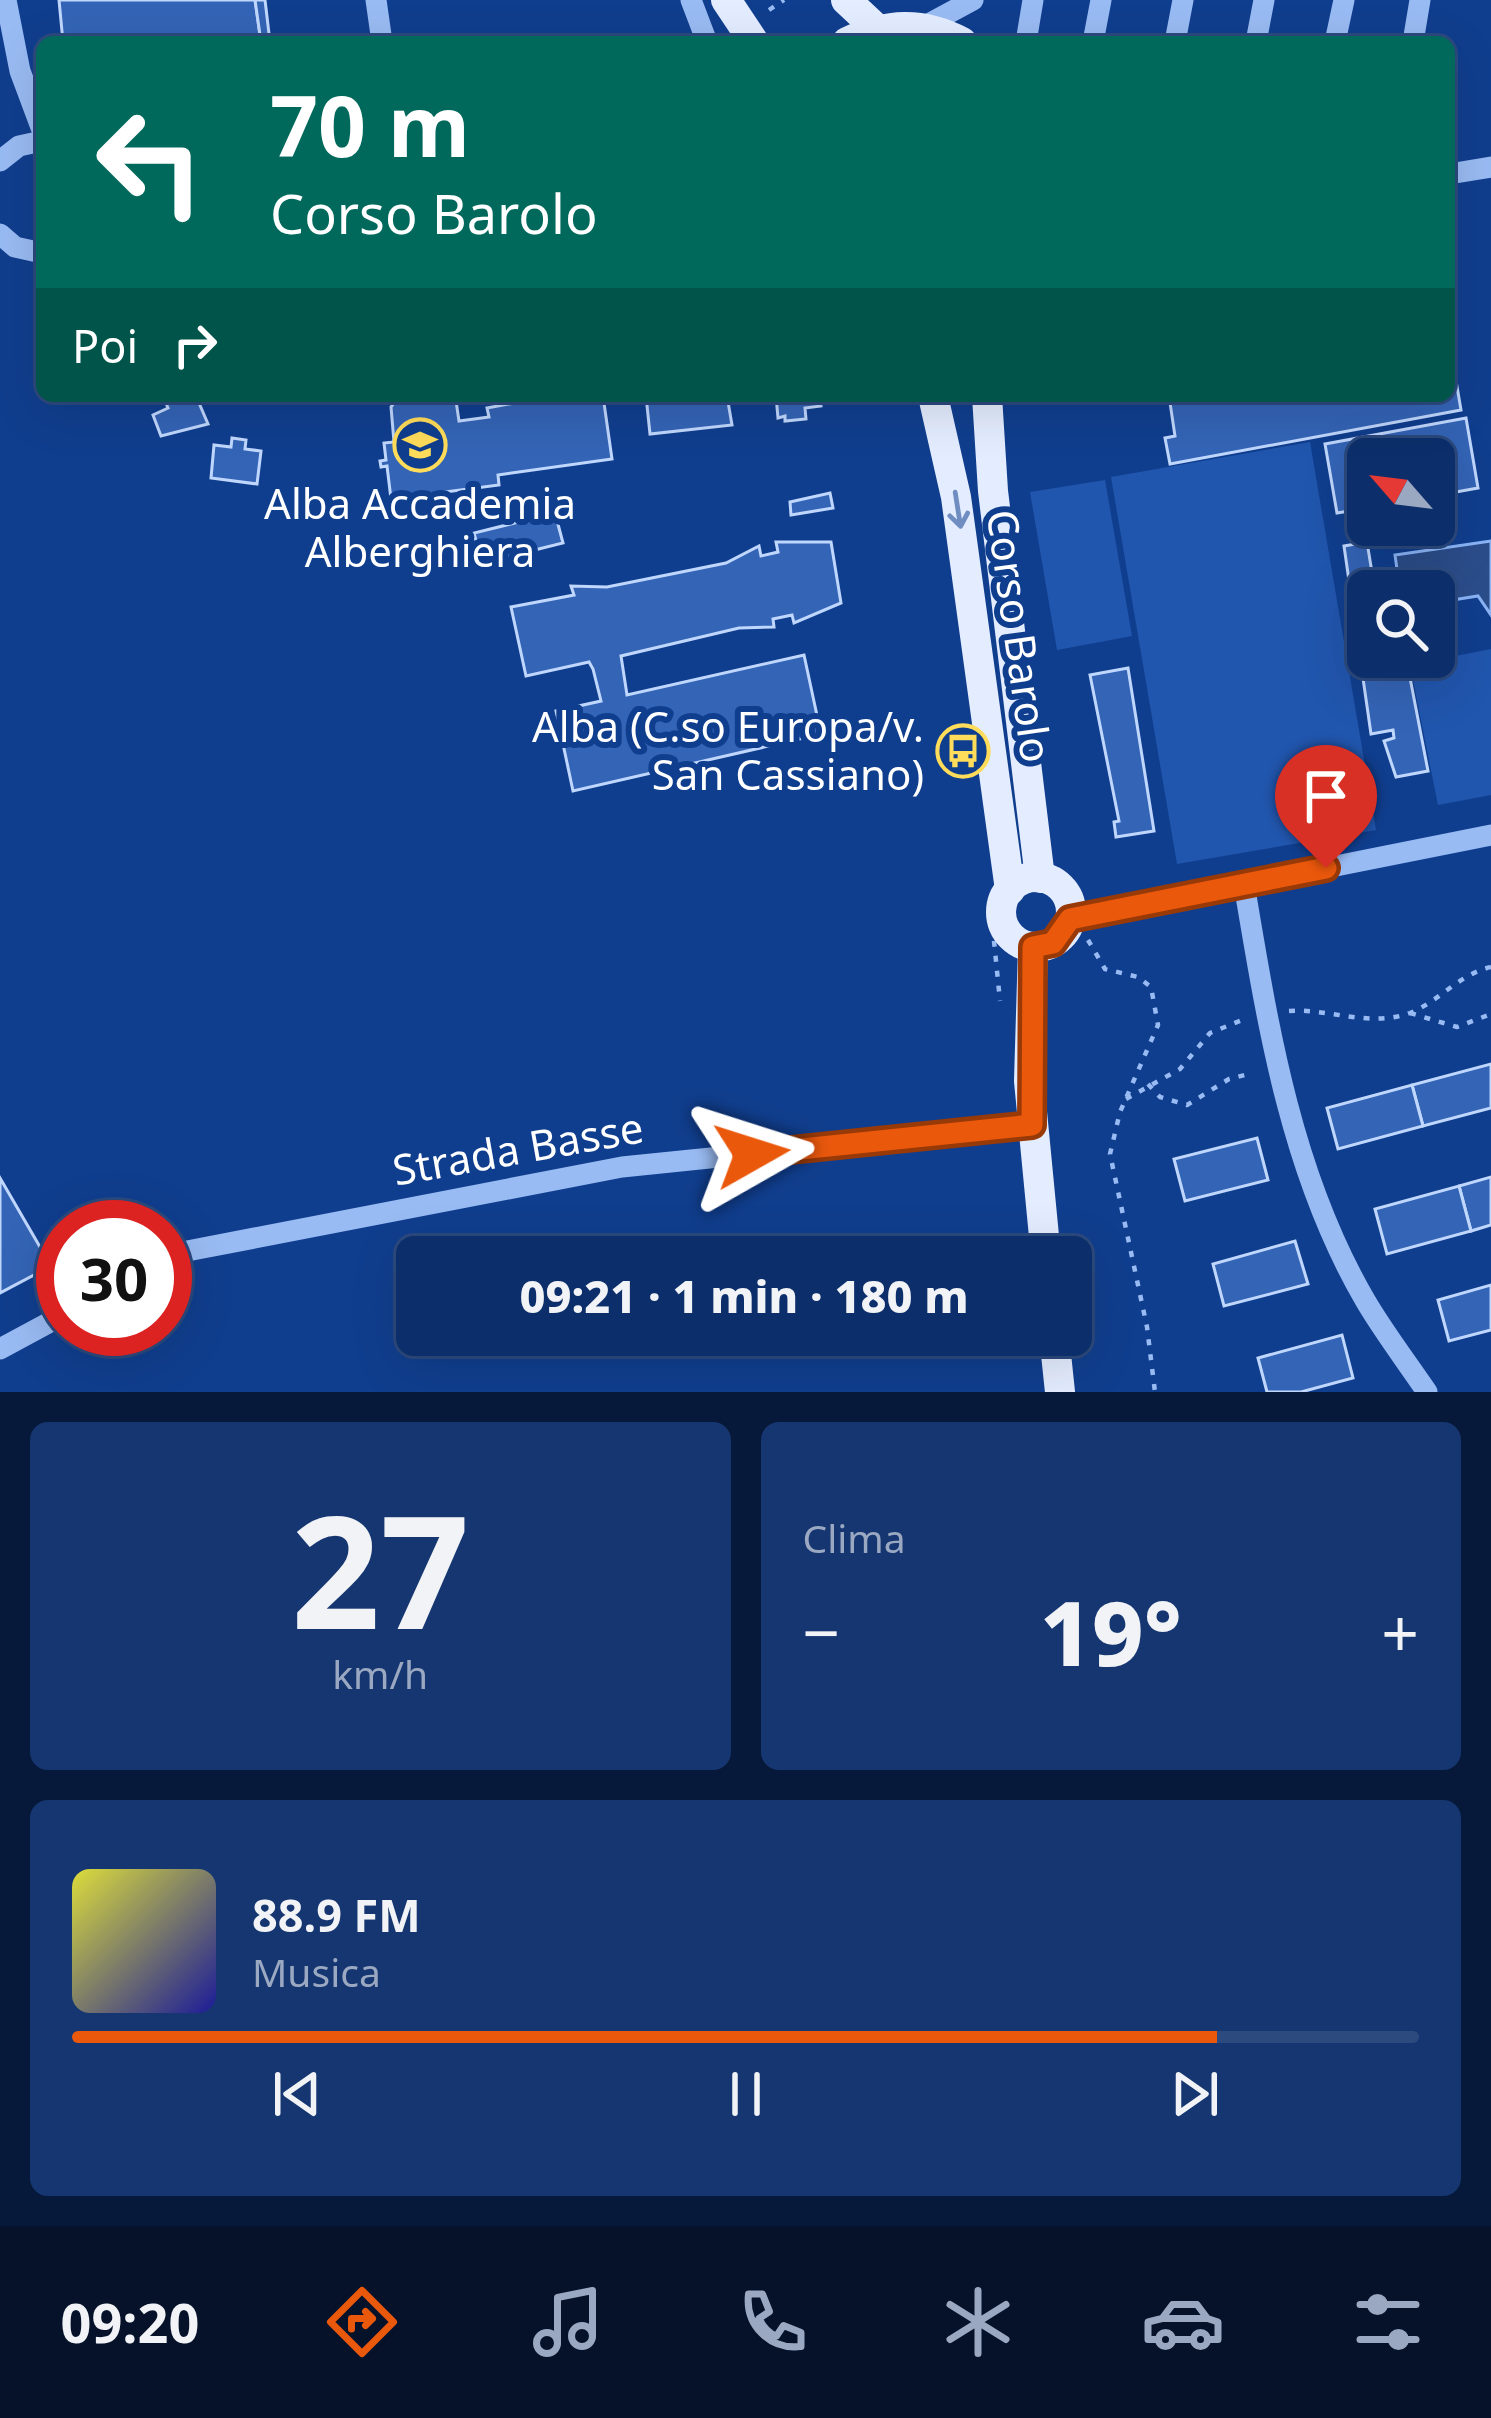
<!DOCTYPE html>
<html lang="it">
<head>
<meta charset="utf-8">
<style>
  :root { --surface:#0c2e6a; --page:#153670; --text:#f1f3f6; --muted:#9aa8c1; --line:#2c4a7e; --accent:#ea580c }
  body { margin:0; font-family:"Noto Sans",sans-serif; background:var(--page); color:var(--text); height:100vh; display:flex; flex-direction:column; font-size:45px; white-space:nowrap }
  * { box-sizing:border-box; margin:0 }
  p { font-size:39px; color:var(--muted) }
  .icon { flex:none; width:66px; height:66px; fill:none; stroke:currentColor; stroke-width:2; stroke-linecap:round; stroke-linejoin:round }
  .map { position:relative; height:1392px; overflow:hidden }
  .details { display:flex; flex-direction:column; gap:30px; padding:30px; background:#07193a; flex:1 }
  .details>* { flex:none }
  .guide { position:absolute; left:36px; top:36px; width:1419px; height:366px; border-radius:18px; box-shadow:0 12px 48px #0002,0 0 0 3px var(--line); background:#00695c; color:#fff; overflow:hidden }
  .needle { width:78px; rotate:298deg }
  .tools { position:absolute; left:1347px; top:438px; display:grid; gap:24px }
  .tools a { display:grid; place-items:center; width:108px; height:108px; border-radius:18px; background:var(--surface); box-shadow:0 12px 48px #0002,0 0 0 3px var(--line); font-size:60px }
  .speed { position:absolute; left:36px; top:1200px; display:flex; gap:24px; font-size:60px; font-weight:700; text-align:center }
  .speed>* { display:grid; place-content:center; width:156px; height:156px; border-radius:50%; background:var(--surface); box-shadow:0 12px 48px #0002,0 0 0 3px var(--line); line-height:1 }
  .speed .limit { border:18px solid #d22; background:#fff; color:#111 }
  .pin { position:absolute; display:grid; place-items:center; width:102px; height:102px; color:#fff; margin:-123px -51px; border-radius:50% 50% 50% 0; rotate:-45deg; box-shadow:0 0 12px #0007 }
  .pin .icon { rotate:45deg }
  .me { position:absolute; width:132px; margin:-66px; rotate:84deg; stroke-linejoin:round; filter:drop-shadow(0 0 9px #0008) }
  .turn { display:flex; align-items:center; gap:42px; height:252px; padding:0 36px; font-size:54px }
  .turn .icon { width:156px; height:156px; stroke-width:2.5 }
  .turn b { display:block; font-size:84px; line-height:102px }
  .then { display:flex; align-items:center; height:114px; padding:0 36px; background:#0003; gap:24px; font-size:45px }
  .big { font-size:90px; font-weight:800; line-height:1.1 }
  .details .widget { flex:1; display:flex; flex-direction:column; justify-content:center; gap:18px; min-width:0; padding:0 42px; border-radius:18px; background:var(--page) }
  .details .dial { align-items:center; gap:0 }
  .dial b { font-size:156px; line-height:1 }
  .song { display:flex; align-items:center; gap:36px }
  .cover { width:144px; height:144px; border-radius:18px; background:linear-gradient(135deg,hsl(60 70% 55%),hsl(240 70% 35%)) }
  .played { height:12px; border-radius:6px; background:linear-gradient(90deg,var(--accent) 85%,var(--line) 85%) }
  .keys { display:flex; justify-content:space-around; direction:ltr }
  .heat { display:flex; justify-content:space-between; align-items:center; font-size:66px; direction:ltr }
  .details .tiles { flex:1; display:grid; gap:30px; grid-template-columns:1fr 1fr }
  .widget:last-child { grid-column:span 2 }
  .trip { position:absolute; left:396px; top:1236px; width:696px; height:120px; border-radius:18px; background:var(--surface); box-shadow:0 12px 48px #0002,0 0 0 3px var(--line); font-weight:800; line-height:120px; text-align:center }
  .tabs { display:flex; height:192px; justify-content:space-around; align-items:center; background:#05122a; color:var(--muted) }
  .tabs .icon { width:84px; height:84px }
  .tabs .selected { color:var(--accent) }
  .tabs b { font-size:54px; color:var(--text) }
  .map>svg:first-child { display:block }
  .green { fill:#2156ae }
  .water { fill:#2b4d8a; stroke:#8ab4f6; stroke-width:3 }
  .building { fill:#3464b6; stroke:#c0d7fd; stroke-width:3 }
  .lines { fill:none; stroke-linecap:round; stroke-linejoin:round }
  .path { stroke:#99bbf3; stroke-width:4.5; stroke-dasharray:6 9; stroke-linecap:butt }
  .minor { stroke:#99bbf3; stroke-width:21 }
  .major { stroke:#e4edff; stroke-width:30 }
  .oneway { stroke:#6f8dc1 }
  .route-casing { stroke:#983908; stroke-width:30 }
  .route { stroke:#ea580c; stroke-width:21 }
  .labels { text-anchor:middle; stroke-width:12; stroke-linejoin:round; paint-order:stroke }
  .poi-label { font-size:42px; fill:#fff; stroke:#103e8e }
  .street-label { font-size:42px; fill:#fff; stroke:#103e8e }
</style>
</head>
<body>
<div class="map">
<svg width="1491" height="1392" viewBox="0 0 1491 1392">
  <rect width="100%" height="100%" fill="#103e8e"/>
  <g class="green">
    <path d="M1310 442 1376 830 1177 864 1111 477Z"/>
    <path d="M1105 480 1132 636 1057 650 1030 492Z"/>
    <path d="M1491 649V795L1438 805 1410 665Z"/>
  </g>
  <path class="water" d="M1491 541V615L1478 596 1434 603V591H1400L1395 555Z"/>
  <g class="building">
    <path d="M59 0H255L260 35 222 42H63Z"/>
    <path d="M255 0H265L270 42H222L260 35Z"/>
    <path d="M1449 339 1461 410 1170 464 1165 438 1175 436 1169 396H1449Z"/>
    <path d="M163 396H196L208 424 161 436 153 415 168 408Z"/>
    <path d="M399 396H450L456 401 459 421 489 417 487 408 552 396H603L612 459 498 475 499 485 391 499 387 466 381 467 380 461 386 460 384 443 394 442 391 407Z"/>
    <path d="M646 396H727L732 425 650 434Z"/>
    <path d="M776 396H820L821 406 805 408 806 419 785 421V416L778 418Z"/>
    <path d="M1466 418 1478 488 1434 496V459H1368V508L1337 513 1325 444Z"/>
    <path d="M232 438 246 440 245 449 261 451 257 484 211 478 214 445 231 447Z"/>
    <path d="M830 493 833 508 791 515 790 502Z"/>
    <path d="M555 513 563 543 482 563 474 533Z"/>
    <path d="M776 542H831L841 603 794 623 792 615 773 619 774 627 739 628 621 656 627 695 804 655 821 734 573 791 556 711 601 701 593 669 589 662 526 676 511 607 574 595 571 586 607 587 726 563 759 546 761 556 778 552Z"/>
    <path d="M1367 542 1375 591H1368V657H1406L1428 771 1396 777 1384 741 1394 738 1393 730 1371 734 1344 546Z"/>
    <path d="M1128 668 1154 831 1116 837 1114 822 1119 821 1090 675Z"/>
    <path d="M1491 1064V1108L1423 1126 1412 1085Z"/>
    <path d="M1412 1085 1423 1126 1338 1149 1327 1108Z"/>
    <path d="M1257 1138 1268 1180 1185 1201 1174 1159Z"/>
    <path d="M1491 1177V1225L1471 1231 1459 1186Z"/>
    <path d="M0 1178 51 1266 0 1293Z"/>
    <path d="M1459 1186 1471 1231 1387 1254 1375 1209Z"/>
    <path d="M1295 1241 1308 1284 1224 1306 1213 1264Z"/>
    <path d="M1491 1285V1330L1449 1341 1438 1300Z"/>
    <path d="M1342 1335 1353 1378 1301 1392H1267L1258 1358Z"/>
  </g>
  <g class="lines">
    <g class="path">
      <path d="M769 10 784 0"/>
      <path d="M991 911 1000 1001"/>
      <path d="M1088 940 1105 969 1138 977 1151 987 1158 1025 1120 1112 1110 1154 1147 1327 1155 1392"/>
      <path d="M1289 1011C1329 1008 1369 1028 1410 1013 1440 1001 1459 974 1491 967"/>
      <path d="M1410 1013 1457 1027 1491 1014"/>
      <path d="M1148 1084 1160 1097 1187 1105 1229 1079 1253 1073"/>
      <path d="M1126 1099 1180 1069 1210 1033 1242 1020"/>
    </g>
    <g class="minor">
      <path d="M6 0 20 71 42 130"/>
      <path d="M376 0 382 42"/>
      <path d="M691 0 707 42"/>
      <path d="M923 27 973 0"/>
      <path d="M1026 42 1033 0"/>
      <path d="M1093 42 1101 0"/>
      <path d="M1175 42 1183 0"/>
      <path d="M1256 42 1264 0"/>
      <path d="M1335 42 1344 0"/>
      <path d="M1413 42 1420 0"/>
      <path d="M0 161 19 146 42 141"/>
      <path d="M1449 174 1491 167"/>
      <path d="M0 234 15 247 42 253"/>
      <path d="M1244 884C1268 1027 1291 1173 1365 1300 1383 1331 1406 1361 1427 1392"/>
      <path d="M1070 919 1491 835"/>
      <path d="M165 1261 182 1252 622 1167 1032 1125"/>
      <path d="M0 1349 63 1315"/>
    </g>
    <g class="major">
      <path d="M726 0 754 42"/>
      <path d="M846 0 877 29"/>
      <path d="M847 42C887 23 922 21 962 42"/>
      <path d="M933 396 956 497 1010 890"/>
      <path d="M987 396 993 491 1040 878"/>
      <circle cx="1036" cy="912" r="35"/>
      <path d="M1033 947 1029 1081 1046 1257"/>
      <path d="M1054 1335 1060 1392"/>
    </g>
  </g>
  <defs><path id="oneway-shaft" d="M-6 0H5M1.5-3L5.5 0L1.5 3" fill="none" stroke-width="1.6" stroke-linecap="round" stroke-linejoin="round" transform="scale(3)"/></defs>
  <use class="oneway" href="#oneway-shaft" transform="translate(958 510) rotate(81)"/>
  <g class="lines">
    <g class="route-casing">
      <path id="route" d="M752 1154 1032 1125 1033 947 1053 943 1070 919 1326 868"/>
    </g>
    <use href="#route" class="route"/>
  </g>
  <defs>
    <g id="school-ring" transform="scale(2.7)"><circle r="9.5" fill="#103e8e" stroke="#ffdc5a" stroke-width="1.5"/><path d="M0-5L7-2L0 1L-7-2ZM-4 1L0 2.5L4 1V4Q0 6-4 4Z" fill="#ffdc5a"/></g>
    <g id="bus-ring" transform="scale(2.7)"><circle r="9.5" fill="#103e8e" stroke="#ffdc5a" stroke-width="1.5"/><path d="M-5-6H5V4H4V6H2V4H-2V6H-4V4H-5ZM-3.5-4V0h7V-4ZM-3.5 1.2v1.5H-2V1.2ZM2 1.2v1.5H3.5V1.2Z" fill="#ffdc5a"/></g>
  </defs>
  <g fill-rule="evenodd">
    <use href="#school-ring" x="420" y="445"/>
    <use href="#bus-ring" x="963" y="751"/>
  </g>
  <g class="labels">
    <g class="poi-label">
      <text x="420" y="519">Alba Accademia<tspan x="420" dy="48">Alberghiera</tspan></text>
      <text x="924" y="742" text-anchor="end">Alba (C.so Europa/v.<tspan x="924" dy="48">San Cassiano)</tspan></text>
    </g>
    <g class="street-label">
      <text transform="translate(1019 636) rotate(82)" y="15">Corso Barolo</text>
      <text transform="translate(518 1149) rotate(-10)" y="15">Strada Basse</text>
    </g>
  </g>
</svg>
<div class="tools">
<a><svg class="needle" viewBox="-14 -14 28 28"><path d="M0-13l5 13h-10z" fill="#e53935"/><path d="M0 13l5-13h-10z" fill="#9aa8c1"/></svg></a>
<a><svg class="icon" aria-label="search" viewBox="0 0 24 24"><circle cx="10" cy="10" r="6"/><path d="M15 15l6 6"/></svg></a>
</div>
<div class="speed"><div class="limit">30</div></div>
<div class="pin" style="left:1326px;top:868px;background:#d93025"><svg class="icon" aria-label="arrive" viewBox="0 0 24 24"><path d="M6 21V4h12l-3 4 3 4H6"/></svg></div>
<svg class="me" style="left:752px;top:1154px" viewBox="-20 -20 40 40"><path d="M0-17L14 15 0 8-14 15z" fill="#ea580c" stroke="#fff" stroke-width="4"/></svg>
<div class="trip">09:21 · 1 min · 180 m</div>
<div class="guide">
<div class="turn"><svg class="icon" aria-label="left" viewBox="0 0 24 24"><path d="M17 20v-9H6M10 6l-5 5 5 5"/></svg><div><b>70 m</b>Corso Barolo</div></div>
<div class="then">Poi<svg class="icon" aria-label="right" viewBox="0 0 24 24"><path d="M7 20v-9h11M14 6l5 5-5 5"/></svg></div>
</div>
</div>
<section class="details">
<div class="tiles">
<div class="widget dial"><b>27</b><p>km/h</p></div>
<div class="widget"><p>Clima</p>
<div class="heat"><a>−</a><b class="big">19°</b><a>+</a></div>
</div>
<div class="widget">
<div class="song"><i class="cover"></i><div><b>88.9 FM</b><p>Musica</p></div></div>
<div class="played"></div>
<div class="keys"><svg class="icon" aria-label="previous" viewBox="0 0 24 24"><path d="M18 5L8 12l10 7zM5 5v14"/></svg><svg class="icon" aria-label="pause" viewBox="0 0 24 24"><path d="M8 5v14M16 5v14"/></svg><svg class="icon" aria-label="next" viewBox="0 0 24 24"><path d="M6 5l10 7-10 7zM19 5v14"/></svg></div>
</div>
</div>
</section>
<nav class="tabs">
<b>09:20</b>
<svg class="icon selected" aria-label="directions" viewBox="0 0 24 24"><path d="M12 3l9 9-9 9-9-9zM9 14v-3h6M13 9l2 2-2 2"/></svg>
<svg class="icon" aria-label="music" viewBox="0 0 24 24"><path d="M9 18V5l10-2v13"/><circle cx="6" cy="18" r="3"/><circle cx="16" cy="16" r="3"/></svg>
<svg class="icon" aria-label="phone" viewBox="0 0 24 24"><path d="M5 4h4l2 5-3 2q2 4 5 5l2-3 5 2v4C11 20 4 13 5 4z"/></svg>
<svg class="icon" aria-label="climate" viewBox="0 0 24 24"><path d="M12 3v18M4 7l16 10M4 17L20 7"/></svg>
<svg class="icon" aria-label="car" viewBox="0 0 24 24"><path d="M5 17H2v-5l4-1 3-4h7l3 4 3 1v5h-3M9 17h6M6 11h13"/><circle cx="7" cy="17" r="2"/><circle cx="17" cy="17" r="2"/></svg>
<svg class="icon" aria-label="filters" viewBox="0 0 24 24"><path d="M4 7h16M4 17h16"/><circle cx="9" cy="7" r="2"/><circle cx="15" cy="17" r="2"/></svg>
</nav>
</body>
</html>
